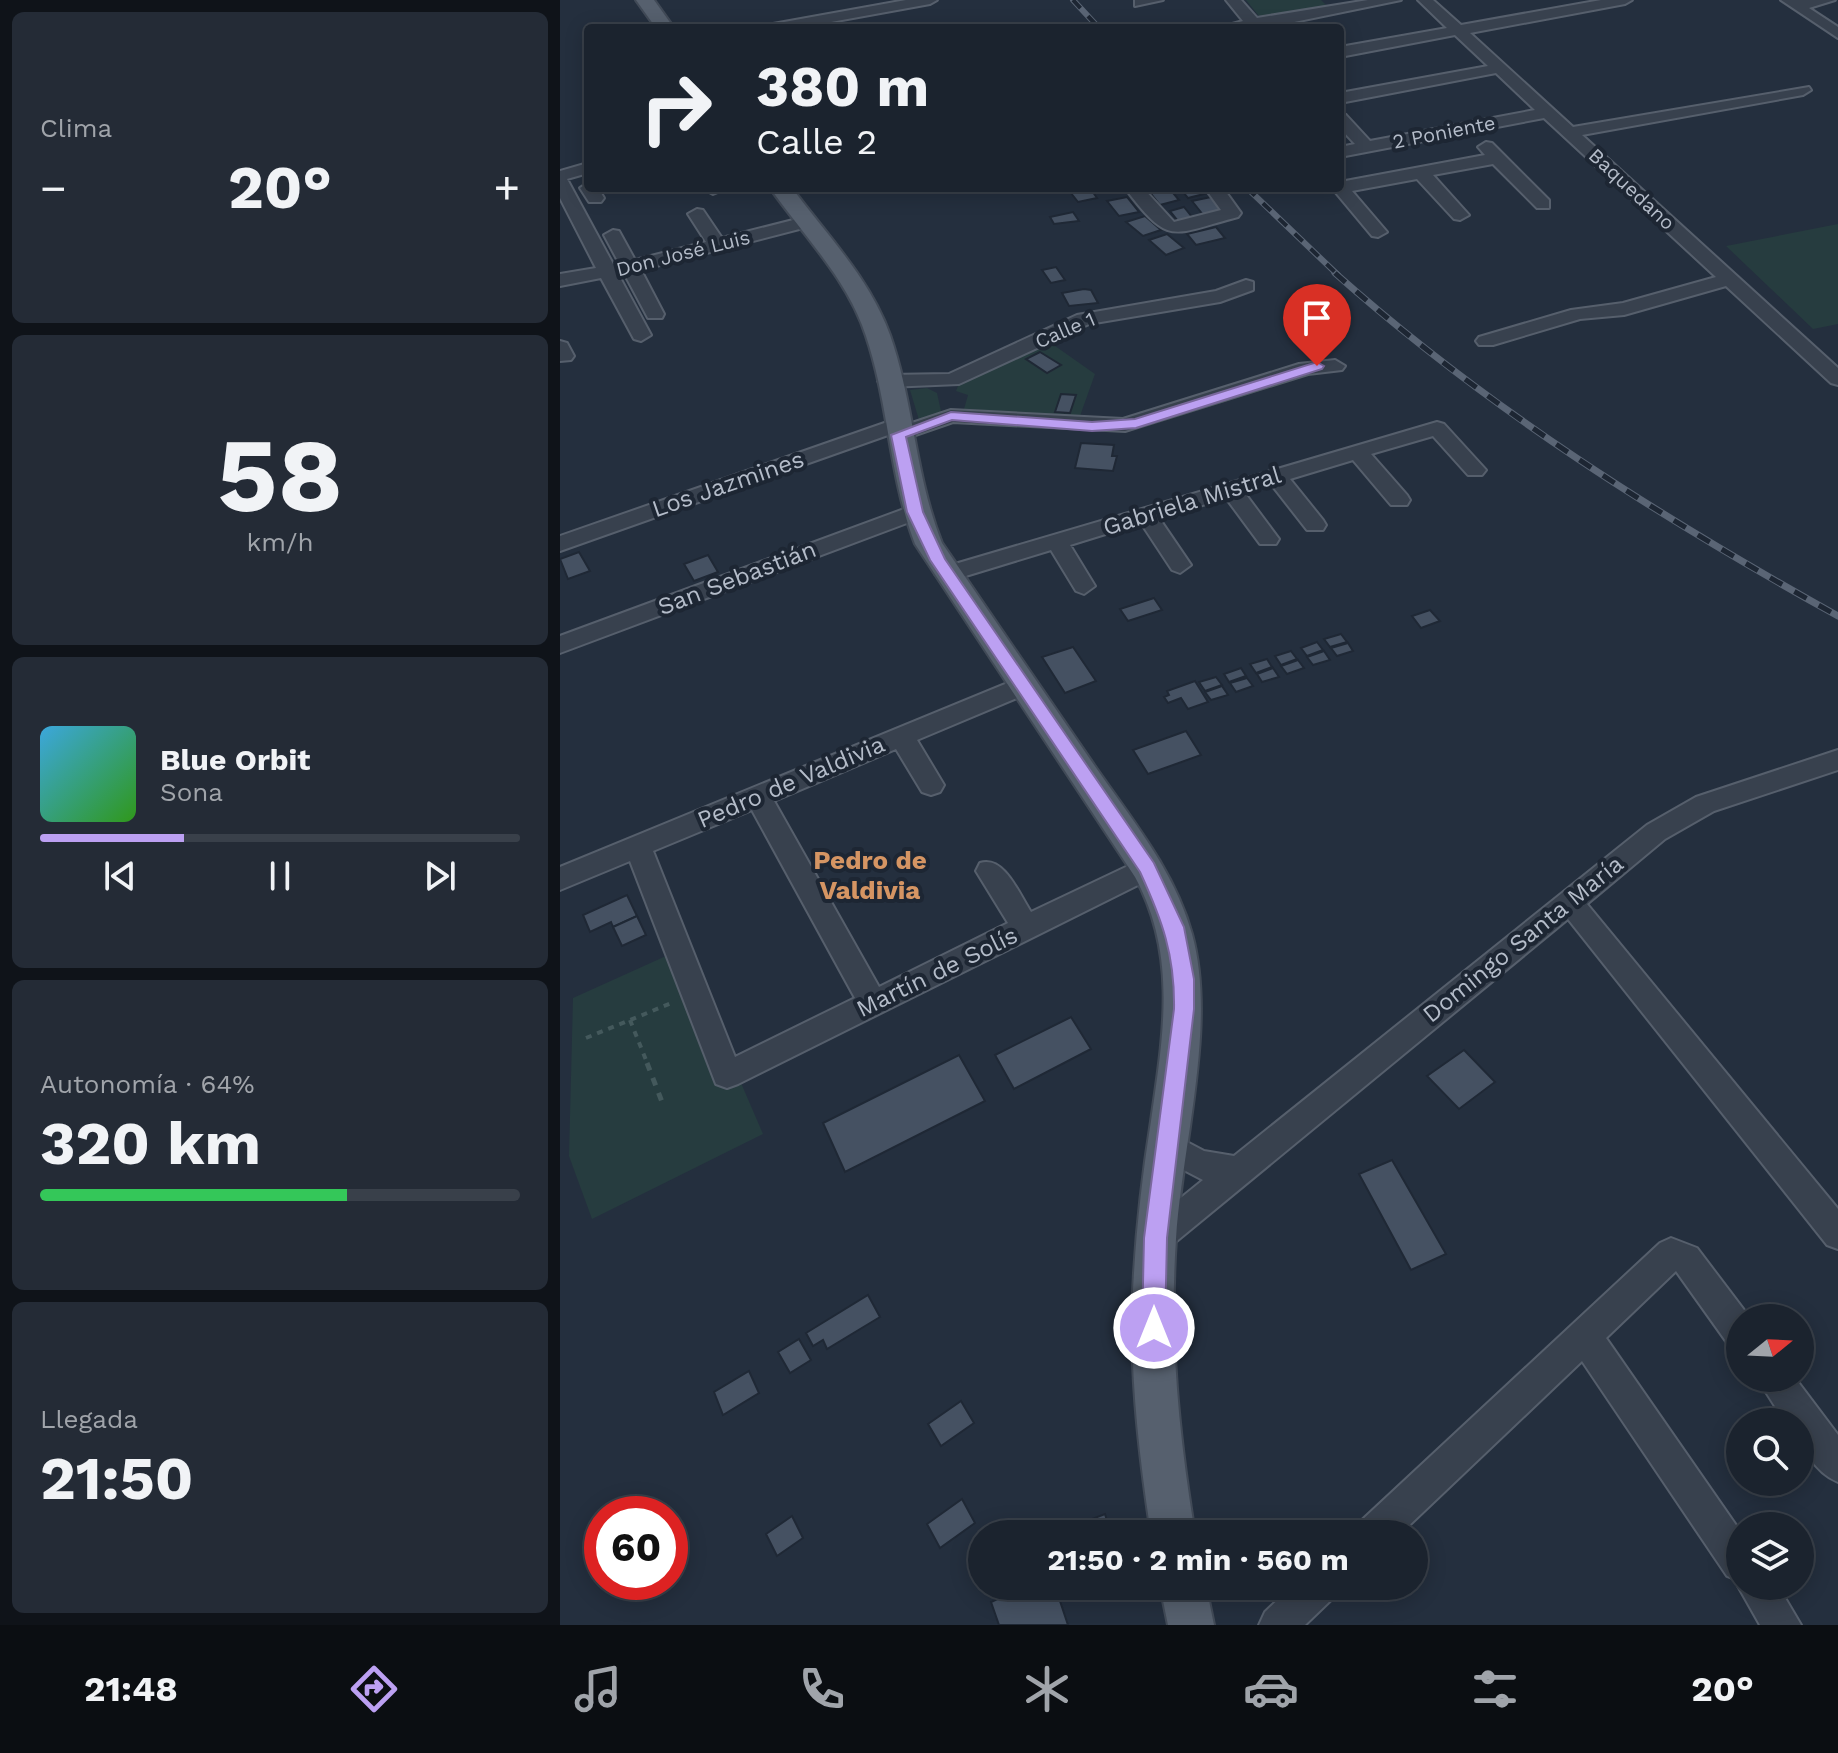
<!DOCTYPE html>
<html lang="es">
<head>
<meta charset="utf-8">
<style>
  :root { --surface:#1b232e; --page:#242b36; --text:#f1f3f6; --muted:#a0a4aa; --line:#39404a; --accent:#bca0f2 }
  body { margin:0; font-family:"Work Sans",sans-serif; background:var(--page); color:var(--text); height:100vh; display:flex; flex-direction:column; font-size:30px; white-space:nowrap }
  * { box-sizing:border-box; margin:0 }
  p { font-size:26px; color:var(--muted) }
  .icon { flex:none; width:44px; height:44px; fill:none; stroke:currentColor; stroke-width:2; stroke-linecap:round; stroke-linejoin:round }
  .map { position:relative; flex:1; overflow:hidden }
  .drawer { display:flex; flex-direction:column; gap:12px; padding:12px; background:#0f1319; width:560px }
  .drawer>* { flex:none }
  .top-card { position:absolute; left:24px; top:24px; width:760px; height:168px; border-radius:8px; box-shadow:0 4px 20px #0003,0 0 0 2px var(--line); background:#1b232e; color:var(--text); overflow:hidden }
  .needle { width:52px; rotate:72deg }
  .tools { position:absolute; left:1166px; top:1304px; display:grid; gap:16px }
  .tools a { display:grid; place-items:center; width:88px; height:88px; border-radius:50%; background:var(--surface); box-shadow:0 4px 20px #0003,0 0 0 2px var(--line); font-size:40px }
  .speed { position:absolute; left:24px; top:1496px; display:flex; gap:16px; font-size:40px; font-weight:700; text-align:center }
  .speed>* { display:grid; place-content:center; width:104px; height:104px; border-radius:50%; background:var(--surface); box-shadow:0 4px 20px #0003,0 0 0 2px var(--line); line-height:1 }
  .speed .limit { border:12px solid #d22; background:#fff; color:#111 }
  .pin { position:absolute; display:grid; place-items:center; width:68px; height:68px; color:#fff; margin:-82px -34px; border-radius:50% 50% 50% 0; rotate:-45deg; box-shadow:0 0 8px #0007 }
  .pin .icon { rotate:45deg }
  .me { position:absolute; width:88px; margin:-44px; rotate:0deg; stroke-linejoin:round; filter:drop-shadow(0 0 6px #0008) }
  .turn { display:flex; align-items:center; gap:28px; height:168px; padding:0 40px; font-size:36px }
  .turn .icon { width:104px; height:104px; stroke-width:2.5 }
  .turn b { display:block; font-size:56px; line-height:68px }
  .big { font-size:60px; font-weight:700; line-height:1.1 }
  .drawer .card { flex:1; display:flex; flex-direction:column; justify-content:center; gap:12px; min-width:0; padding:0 28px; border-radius:12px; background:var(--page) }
  .drawer .dial { align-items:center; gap:0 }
  .dial b { font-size:104px; line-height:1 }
  .song { display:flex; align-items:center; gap:24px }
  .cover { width:96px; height:96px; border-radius:12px; background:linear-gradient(135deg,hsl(200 70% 55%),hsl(110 70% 35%)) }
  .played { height:8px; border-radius:4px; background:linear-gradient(90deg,var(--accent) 30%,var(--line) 30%) }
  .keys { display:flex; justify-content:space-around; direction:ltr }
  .heat { display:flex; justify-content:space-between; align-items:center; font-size:44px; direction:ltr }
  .charge { height:12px; border-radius:6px; background:linear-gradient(90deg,#34c759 64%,var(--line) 0) }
  .trip { position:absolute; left:408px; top:1520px; width:460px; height:80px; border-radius:40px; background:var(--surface); box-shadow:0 4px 20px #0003,0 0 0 2px var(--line); font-weight:700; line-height:80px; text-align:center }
  .dock { display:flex; height:128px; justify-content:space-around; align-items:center; background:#0b0e12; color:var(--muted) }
  .dock .icon { width:56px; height:56px }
  .dock .selected { color:var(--accent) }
  .dock b { font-size:36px; color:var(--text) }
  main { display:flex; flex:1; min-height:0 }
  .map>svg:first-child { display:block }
  .green { fill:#263c3f }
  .building { fill:#455162; stroke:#1f2835; stroke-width:2 }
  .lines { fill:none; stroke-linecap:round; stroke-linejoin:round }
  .minor-casing { stroke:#565f6c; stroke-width:4 }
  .major-casing { stroke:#414a57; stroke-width:4 }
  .path-far1 { stroke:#44595c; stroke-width:4; stroke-dasharray:6 6; stroke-linecap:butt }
  .path { stroke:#44595c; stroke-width:5; stroke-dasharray:8 8; stroke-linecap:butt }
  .minor { fill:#38414e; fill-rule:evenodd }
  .major { fill:#56606e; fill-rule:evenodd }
  .rail-far1-casing { stroke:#5a6575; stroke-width:6 }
  .rail-casing { stroke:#5a6575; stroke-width:7 }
  .rail-far1 { stroke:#1d2633; stroke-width:4; stroke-dasharray:11; stroke-linecap:butt }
  .rail { stroke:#1d2633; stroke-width:5; stroke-dasharray:14; stroke-linecap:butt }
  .route { fill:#bca0f2; stroke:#7a689d; stroke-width:2 }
  .labels { text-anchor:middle; stroke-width:8; stroke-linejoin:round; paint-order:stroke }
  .far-street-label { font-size:20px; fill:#b4bcc9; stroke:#1d2633 }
  .street-label { font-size:24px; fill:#b4bcc9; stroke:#1d2633 }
  .neighbourhood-label { font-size:26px; font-weight:bold; fill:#d59563; stroke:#1d2633 }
</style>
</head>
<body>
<main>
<section class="drawer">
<div class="card"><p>Clima</p>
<div class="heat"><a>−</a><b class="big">20°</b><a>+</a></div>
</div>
<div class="card dial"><b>58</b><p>km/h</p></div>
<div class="card">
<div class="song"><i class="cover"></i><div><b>Blue Orbit</b><p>Sona</p></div></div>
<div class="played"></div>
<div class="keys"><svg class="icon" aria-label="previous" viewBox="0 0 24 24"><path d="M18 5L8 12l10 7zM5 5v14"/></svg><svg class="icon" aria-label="pause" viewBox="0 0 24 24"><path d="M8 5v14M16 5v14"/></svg><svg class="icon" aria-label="next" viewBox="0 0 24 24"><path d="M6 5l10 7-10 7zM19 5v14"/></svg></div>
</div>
<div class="card"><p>Autonomía · 64%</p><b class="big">320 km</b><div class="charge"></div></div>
<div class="card"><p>Llegada</p><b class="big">21:50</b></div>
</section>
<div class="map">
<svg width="1278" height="1625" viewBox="0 0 1278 1625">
  <rect width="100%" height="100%" fill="#242f3e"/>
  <g class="green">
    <path d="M686 0H761L769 8 702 20Z"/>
    <path d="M1278 224V324L1253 329 1166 246Z"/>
    <path d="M488 341 535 374 520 416 404 409 408 395 396 391 398 386Z"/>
    <path d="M367 388 377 393 381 411 378 416 359 420 350 390Z"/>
    <path d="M106 956 165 1090 181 1083 203 1134 32 1219 9 1156 13 998Z"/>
  </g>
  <g class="building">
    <path d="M507 188H530L537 198 518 202Z"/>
    <path d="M609 188 619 200 600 205 588 190Z"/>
    <path d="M620 188H643L648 193 628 198Z"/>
    <path d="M567 197 579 212 559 216 547 201Z"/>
    <path d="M651 197 664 212 644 216 632 201Z"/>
    <path d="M624 207 632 217 618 221 610 211Z"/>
    <path d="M513 212 519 221 494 224 490 217Z"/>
    <path d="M585 216 601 230 583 236 566 222Z"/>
    <path d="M656 227 665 238 636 245 627 234Z"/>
    <path d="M607 234 624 248 606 255 589 240Z"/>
    <path d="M496 267 505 280 491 283 482 270Z"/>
    <path d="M524 289 531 290 538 303 509 306 502 293Z"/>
    <path d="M480 352 501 365 487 373 466 359Z"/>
    <path d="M501 394 516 395 510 413 495 412Z"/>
    <path d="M521 443 554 445 552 456H557L553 471 515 468Z"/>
    <path d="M19 552 30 571 8 579 0 559Z"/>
    <path d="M148 555 158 572 134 581 124 564Z"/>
    <path d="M594 598 602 610 568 621 560 609Z"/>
    <path d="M870 610 880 621 861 628 852 616Z"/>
    <path d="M781 634 787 642 770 647 764 639Z"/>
    <path d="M757 642 763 650 747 656 741 648Z"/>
    <path d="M788 643 793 651 777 656 771 648Z"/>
    <path d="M513 647 536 681 505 693 482 657Z"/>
    <path d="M731 651 737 659 721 665 715 656Z"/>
    <path d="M764 651 770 660 753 665 747 657Z"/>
    <path d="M707 659 712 667 696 673 690 664Z"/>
    <path d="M738 660 744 668 727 674 721 666Z"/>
    <path d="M681 668 686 676 669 682 664 674Z"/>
    <path d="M713 668 719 677 702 682 697 674Z"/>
    <path d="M656 677 662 685 645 691 639 682Z"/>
    <path d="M687 678 693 686 676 692 670 683Z"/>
    <path d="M635 681 648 702 628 709 621 698 608 703 604 697 609 695 607 691Z"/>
    <path d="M662 686 668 695 651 700 645 692Z"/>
    <path d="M626 731 641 755 588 774 573 750Z"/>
    <path d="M67 895 77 916 53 927 51 922 30 932 23 915Z"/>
    <path d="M77 916 86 935 62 946 53 927Z"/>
    <path d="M511 1017 531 1049 454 1089 435 1055Z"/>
    <path d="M904 1050 935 1082 899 1109 867 1076Z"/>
    <path d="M399 1055 425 1101 285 1172 263 1123Z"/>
    <path d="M832 1160 886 1254 851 1270 799 1174Z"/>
    <path d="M308 1295 320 1317 267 1349 263 1340 253 1346 246 1333Z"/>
    <path d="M239 1339 251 1360 230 1373 218 1352Z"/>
    <path d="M189 1371 199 1393 163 1415 154 1392Z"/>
    <path d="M401 1401 414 1423 381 1446 368 1424Z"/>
    <path d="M402 1499 415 1523 380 1548 367 1524Z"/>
    <path d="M545 1514 551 1534H508L506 1529Z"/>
    <path d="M232 1516 243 1538 217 1556 206 1534Z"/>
    <path d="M466 1586H495L508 1625H439L431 1602Z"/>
  </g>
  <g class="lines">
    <g class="minor-casing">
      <g id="minor">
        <path d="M346 0H377L370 4 238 28H206L213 24Z"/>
        <path d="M575 0H603L575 6Z"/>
        <path d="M666 0H681L697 18 808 0H841L705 28H658L683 21Z"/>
        <path d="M858 0H873L901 25 1041 0H1072L1065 4 910 33 1013 127 1249 87 1251 90 1243 95 1022 135 1278 368V385L1271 383 1166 286 1064 315 1020 319 933 345H919L916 341 919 337 1011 310 1063 303 1156 277 984 118 780 157V147L795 144 780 128V113L786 115 810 141 975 110 936 73 780 103V93L928 66 895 35 780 57V47L887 28Z"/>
        <path d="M1221 0H1275L1249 8 1278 27V38Z"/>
        <path d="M926 142 932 143 989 200V208H977L933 164 873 175 909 215 900 220 894 219 857 179 792 191 827 232 818 237 812 236 772 188H780V182L925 155 918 147Z"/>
        <path d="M28 163V173L7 179 53 264 59 263 44 235 53 230 59 231 75 260 146 242 128 214 137 209 143 210 162 238 245 217 254 222 251 226 81 270 104 314 102 318H88L64 273 58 274 91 335 81 341 74 339 41 278 0 286V274L36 268 0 198V171Z"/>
        <path d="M28 183V188H38L44 198 41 202H29L20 188Z"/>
        <path d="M167 188 153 194 144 189 145 188Z"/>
        <path d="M565 188H583L614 222 661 210 645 188H663L681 213 678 217C612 234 610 248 565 188Z"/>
        <path d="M686 280 693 282V290L660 302 529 324 399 384 328 387 318 381 328 375 389 374 517 315 656 291Z"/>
        <path d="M0 341 7 343 14 356 11 360 0 361Z"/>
        <path d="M775 360 785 366 782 370 748 374 565 431 393 422 338 441 328 435 0 551V536L336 419 346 425 391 410 563 419 739 364Z"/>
        <path d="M877 422 884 424 926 470 922 475H908L873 436 811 454 847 495 850 500 847 505H831L793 460 730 479 763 520 766 525 763 530H747L711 484 684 492 719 539 716 544H700L666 498 599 518 631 565 620 573 612 570 581 523 510 545 535 586 524 594 516 591 491 550 386 582 375 574 378 569Z"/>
        <path d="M355 505 366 512 363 517 0 653V636Z"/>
        <path d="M462 677 471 680 474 686 471 692 357 740 384 785 380 792 371 795 362 792 336 749 214 801 319 987 448 923 416 871 420 863C444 855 459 894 471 912L587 857 596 860 600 868 596 876 178 1084 167 1088 156 1084 70 861 0 890V867ZM192 810 295 998 175 1057 93 851Z"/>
        <path d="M1278 750V770L1154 811 1105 839 1027 904 1278 1209V1249L1267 1245 1008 919 607 1249 596 1253 585 1249 580 1238 585 1227 643 1180 595 1155 591 1145 595 1135 606 1131 644 1151 674 1156 1087 825 1136 797Z"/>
        <path d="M1111 1238 1137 1248 1190 1318H1180V1349L1168 1344 1116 1271 1046 1338 1180 1531V1586H1218L1241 1625H1200L1178 1586 1180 1581 1167 1576 1022 1361 840 1534H796L801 1521 1100 1243Z"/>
        <path d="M1197 1378H1235L1278 1435V1482C1254 1472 1240 1446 1240 1422H1225Z"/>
        <path d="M732 1586H777L772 1599 745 1625H699L705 1612Z"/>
      </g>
    </g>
    <g class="major-casing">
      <g id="major">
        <path d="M76 0H94L114 28H96Z"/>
        <path d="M210 188H232C267 235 310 279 330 335 354 403 355 476 382 543 432 616 482 689 532 762 569 816 614 869 632 934 657 1024 622 1145 616 1239 609 1339 619 1436 635 1534H591C578 1448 568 1360 574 1273 577 1222 583 1171 591 1121 603 1037 618 956 575 877L355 544C329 477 329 404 306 336 288 280 244 236 210 188Z"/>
        <path d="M600 1586H646L654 1625H608Z"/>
      </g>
    </g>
    <g class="path-far1">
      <path d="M70 1020 88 1065"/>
      <path d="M26 1038 114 1002"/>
    </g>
    <path class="path" d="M87 1063 104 1107"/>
    <use href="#minor" class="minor"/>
    <use href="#major" class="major"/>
    <g class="rail-far1-casing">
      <g id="rail-far1">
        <path d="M513 0 539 28"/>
        <path d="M687 188 778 275"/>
      </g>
    </g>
    <g class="rail-casing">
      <path id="rail" d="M775 273C928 409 1100 517 1278 616"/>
    </g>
    <use href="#rail-far1" class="rail-far1"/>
    <use href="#rail" class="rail"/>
  </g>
  <path class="route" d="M757 362 764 366 762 369 576 428 532 431 392 420 346 437 363 512 385 559 594 863 624 927 634 979V1009L607 1238 605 1328 602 1336 594 1339 585 1336 582 1328 584 1238 614 1009C615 955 602 920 580 872L370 560 347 512 331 435 391 412 532 422 575 419Z"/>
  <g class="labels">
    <g class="far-street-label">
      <text transform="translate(884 132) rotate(-11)" y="7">2 Poniente</text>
      <text transform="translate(1072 189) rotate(43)" y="7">Baquedano</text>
      <text transform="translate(123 253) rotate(-14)" y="7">Don José Luis</text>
      <text transform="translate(505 330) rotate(-23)" y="7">Calle 1</text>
    </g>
    <g class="street-label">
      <text transform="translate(168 484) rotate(-19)" y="8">Los Jazmines</text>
      <text transform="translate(632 501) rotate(-17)" y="8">Gabriela Mistral</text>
      <text transform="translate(177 578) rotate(-21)" y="8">San Sebastián</text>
      <text transform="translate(231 782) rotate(-23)" y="8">Pedro de Valdivia</text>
      <text transform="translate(963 939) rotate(-39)" y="8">Domingo Santa María</text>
      <text transform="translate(377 972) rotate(-26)" y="8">Martín de Solís</text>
    </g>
    <g class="neighbourhood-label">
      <text x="310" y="869">Pedro de<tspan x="310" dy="30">Valdivia</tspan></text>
    </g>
  </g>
</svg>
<div class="tools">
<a><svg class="needle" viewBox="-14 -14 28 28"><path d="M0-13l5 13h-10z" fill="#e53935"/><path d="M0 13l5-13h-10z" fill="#a0a4aa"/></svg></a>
<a><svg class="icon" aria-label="search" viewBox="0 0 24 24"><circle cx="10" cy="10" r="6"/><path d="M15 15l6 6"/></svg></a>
<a><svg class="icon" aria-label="layers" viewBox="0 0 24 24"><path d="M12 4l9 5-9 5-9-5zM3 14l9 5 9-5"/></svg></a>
</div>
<div class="speed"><div class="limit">60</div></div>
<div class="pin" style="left:757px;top:366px;background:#d93025"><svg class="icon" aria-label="arrive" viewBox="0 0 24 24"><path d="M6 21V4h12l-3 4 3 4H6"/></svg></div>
<svg class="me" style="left:594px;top:1328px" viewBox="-20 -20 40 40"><circle r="17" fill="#bca0f2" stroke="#fff" stroke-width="3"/><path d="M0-11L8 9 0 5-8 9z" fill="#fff"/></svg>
<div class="trip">21:50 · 2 min · 560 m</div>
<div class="top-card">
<div class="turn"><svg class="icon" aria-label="right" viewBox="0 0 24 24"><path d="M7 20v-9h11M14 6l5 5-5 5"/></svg><div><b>380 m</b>Calle 2</div></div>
</div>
</div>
</main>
<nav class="dock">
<b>21:48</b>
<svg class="icon selected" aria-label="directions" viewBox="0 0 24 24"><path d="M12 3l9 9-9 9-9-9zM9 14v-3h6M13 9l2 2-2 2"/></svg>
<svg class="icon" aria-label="music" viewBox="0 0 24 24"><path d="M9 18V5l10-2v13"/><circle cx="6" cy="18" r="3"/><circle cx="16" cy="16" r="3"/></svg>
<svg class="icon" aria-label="phone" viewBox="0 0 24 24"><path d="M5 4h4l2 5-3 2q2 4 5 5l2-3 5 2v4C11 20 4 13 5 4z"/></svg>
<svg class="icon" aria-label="climate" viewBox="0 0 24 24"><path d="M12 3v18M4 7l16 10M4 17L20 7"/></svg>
<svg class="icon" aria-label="car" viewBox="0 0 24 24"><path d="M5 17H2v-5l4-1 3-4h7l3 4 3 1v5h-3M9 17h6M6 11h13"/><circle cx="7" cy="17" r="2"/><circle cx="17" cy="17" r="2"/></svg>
<svg class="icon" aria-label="filters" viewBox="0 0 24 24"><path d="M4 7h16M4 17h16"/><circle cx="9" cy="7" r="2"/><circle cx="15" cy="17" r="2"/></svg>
<b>20°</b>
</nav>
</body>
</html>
